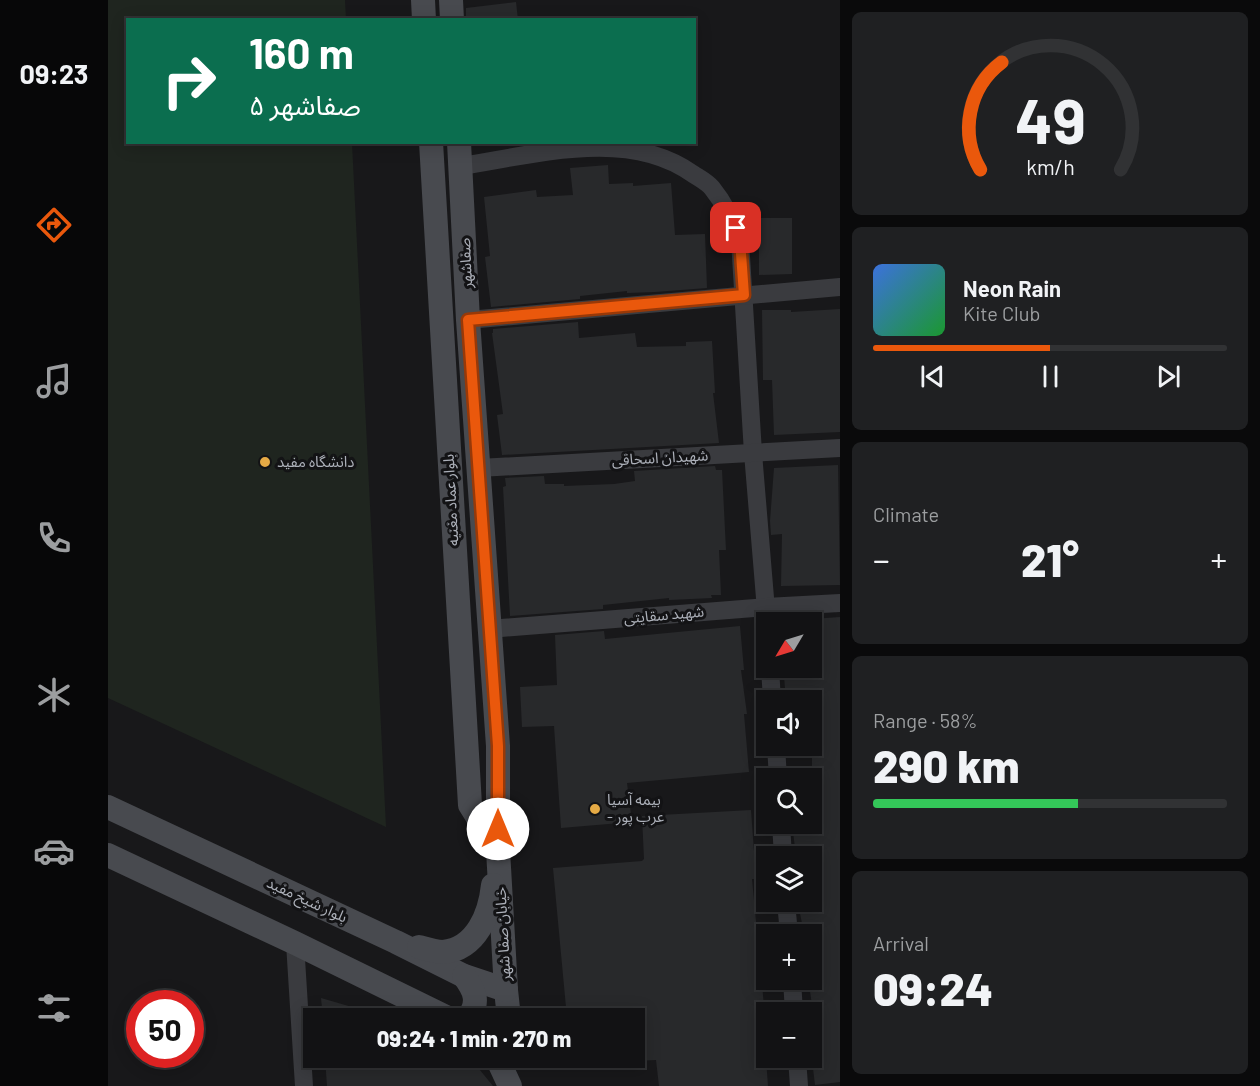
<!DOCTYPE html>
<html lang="en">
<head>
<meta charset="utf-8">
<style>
  :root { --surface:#121214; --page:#1f2022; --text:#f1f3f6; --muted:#9c9ea0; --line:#313234; --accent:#ea580c }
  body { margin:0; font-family:Barlow,"Noto Sans Arabic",sans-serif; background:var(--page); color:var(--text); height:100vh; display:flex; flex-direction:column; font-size:22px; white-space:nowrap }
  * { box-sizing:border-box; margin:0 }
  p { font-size:20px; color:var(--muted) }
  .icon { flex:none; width:33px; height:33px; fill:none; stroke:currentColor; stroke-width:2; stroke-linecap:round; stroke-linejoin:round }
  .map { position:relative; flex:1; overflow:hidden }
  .panel { display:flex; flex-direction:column; gap:12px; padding:12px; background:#0a0a0b; width:420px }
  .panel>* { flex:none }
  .top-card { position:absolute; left:18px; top:18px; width:570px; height:126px; border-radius:0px; box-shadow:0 3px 15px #0003,0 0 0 2px var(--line); background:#0b6e4f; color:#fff; overflow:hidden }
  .needle { width:39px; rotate:232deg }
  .fabs { position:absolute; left:648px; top:612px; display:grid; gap:12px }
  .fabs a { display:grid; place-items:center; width:66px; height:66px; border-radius:0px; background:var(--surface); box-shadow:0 3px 15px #0003,0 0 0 2px var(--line); font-size:30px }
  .speed { position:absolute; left:18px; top:990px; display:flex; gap:12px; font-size:30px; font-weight:700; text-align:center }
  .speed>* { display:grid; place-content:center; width:78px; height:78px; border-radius:50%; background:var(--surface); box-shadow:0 3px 15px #0003,0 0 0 2px var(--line); line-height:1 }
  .speed .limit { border:9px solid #d22; background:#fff; color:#111 }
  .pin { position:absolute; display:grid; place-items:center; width:51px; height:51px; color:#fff; margin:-26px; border-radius:12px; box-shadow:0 3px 9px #0006 }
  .me { position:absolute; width:66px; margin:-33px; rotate:0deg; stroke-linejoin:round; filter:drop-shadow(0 0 4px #0008) }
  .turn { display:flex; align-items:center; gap:21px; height:126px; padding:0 24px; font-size:27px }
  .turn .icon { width:78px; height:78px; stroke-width:2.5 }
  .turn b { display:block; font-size:42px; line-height:51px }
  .big { font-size:45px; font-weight:800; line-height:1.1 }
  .panel .card { flex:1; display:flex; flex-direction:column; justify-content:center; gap:9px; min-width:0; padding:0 21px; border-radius:9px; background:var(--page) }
  .panel .dial { align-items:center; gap:0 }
  .dial svg { height:156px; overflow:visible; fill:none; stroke:var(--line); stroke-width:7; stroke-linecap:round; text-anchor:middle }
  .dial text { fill:var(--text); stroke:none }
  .song { display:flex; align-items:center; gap:18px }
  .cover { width:72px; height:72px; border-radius:9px; background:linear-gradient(135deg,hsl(220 70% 55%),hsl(130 70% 35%)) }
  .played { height:6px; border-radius:3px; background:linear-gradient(90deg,var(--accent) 50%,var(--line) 50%) }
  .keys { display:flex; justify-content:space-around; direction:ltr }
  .heat { display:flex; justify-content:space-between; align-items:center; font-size:33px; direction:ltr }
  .charge { height:9px; border-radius:4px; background:linear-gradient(90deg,#34c759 58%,var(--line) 0) }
  .trip { position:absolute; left:195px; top:1008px; width:342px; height:60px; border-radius:0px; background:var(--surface); box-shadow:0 3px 15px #0003,0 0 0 2px var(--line); font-weight:800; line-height:60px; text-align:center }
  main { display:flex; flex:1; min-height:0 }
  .tab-bar { display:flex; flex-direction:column; width:108px; justify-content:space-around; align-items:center; background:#070708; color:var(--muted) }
  .tab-bar .icon { width:42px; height:42px }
  .tab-bar .active { color:var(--accent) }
  .tab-bar b { font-size:27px; color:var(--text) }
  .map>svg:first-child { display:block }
  .green { fill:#1f251f }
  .building { fill:#28292b }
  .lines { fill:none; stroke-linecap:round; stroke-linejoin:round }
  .street { stroke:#3a3b3f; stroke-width:18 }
  .secondary { stroke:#484a4f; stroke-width:24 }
  .route-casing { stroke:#983908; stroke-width:15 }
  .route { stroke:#ea580c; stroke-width:10 }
  .poi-dot { fill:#e5aa45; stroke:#131315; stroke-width:2 }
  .labels { text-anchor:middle; stroke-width:6; stroke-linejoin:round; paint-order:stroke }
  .street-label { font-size:15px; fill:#acb0b9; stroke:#131315 }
  .poi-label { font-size:15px; fill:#acb0b9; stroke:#131315; text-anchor:start }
</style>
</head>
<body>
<main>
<nav class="tab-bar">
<b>09:23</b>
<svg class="icon active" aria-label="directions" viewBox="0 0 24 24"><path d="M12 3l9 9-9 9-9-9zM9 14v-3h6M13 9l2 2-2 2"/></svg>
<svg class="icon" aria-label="music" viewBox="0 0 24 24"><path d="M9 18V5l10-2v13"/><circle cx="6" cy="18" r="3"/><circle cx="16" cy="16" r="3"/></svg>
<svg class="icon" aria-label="phone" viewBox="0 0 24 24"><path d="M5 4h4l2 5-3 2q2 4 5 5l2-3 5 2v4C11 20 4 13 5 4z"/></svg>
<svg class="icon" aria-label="climate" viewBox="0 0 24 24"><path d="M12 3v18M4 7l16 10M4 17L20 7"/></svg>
<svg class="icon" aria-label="car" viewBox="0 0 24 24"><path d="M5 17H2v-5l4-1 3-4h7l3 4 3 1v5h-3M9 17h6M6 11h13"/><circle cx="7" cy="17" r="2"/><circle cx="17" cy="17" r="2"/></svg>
<svg class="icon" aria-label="filters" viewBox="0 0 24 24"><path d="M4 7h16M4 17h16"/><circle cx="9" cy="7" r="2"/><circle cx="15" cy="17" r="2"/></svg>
</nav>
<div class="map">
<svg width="732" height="1086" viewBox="0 0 732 1086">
  <rect width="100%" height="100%" fill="#18181a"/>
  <path class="green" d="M0 0H237L238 19 20 20V142L244 143 278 827 0 698Z"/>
  <g class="building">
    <path d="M408 2 410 20H358V8Z"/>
    <path d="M500 165 501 184 525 183V186L563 183 567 235 597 234 599 288 547 292 519 293V291L472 296V299L383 307 377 257 382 256 376 197 428 190 429 197 465 195 462 168Z"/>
    <path d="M651 218H684V274L651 275Z"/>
    <path d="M732 309V432L666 435 664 380H655L654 310H683V312Z"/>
    <path d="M470 322 471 338 527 333 529 347 578 346V342L604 341 607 393H605L611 443 394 455 389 415 395 414 384 333H385V329Z"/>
    <path d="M730 465 732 585 673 586 674 534 663 535 662 521 666 468Z"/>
    <path d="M607 466 608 470H614L618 550H611L613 595H603L604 598 561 600V598L495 605V609L402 616 395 487 398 486 397 478 436 476 437 484H456V486L506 484 527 481 526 471Z"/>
    <path d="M732 617V1082L707 1085 704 1060V1034H708L702 991 704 934H696L691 908V902H704V856H688L684 824H704V700H678L676 676 677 668H704V619Z"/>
    <path d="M632 626 636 670H633L639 714H636L641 772 519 783 524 822 453 828 446 726 414 727 412 687 449 685 447 635 496 631 497 639Z"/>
    <path d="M643 810 648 879H644L658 1027V1030L656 1031 660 1086H551L548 1060 526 1061V1018H459L445 868 534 861 536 859 534 816Z"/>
    <path d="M213 998 268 1014 267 1018H215Z"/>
    <path d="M217 1058H362L385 1086H219Z"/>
  </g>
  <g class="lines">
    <g class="street">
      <path d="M353 166C426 155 520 127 585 174 591 178 599 182 604 188 617 204 625 221 632 240L645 453 659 622"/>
      <path d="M360 320 732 287"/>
      <path d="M371 468 732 448"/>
      <path d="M381 629 658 607 732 603"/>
      <path d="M662 668 664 700"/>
      <path d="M668 746 670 778"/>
      <path d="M673 824 675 856"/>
      <path d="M678 902 681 934"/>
      <path d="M187 943 196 1086"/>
      <path d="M684 980 686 1012"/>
      <path d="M689 1058 691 1086"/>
    </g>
    <g class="secondary">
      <path d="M315 0 316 20"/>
      <path d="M343 0 344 20"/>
      <path d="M323 142 362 805 390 850"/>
      <path d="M351 142 360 320 390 746V850L398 990 401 1018"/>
      <path d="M0 807 288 942 356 976 398 990"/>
      <path d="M0 855 187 943 340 1018"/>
      <path d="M311 947C318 949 327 952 335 952 369 949 382 913 385 885"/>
      <path d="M356 976C367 991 372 1002 360 1018"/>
      <path d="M389 1058 402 1086"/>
    </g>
  </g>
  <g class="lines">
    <g class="route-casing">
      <path id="route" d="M390 829V746L360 320 636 295 632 240 628 228"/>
    </g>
    <use href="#route" class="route"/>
  </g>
  <g class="poi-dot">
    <circle cx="157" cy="462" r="6"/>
    <circle cx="487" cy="809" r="6"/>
  </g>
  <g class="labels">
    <g class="street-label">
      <text transform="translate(358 263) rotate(-93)" y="5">صفاشهر</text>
      <text transform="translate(552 458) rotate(-3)" y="5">شهیدان اسحاقی</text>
      <text transform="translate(343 500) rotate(-93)" y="5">بلوار عماد مغنیه</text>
      <text transform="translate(556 615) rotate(-5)" y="5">شهید سقایتی</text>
      <text transform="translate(199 900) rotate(25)" y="5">بلوار شیخ مفید</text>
      <text transform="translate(395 934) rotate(-93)" y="5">خیابان صفا شهر</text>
    </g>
    <g class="poi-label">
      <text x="169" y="467">دانشگاه مفید</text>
      <text x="499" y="805">بیمه آسیا<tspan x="499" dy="17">- عرب پور</tspan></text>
    </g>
  </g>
</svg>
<div class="fabs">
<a><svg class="needle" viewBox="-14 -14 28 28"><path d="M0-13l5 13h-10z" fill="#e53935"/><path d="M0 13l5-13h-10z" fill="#9c9ea0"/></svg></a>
<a><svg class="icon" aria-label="sound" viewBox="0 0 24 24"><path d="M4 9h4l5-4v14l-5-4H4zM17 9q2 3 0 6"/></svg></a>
<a><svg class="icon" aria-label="search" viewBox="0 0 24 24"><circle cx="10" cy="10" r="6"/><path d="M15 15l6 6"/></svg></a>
<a><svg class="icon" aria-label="layers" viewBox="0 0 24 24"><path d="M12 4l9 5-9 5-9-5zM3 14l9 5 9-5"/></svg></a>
<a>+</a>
<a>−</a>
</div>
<div class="speed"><div class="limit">50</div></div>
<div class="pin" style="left:628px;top:228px;background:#d93025"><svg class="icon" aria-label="arrive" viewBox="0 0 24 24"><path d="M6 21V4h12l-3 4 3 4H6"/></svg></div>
<svg class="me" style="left:390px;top:829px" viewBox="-20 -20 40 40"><circle r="19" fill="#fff"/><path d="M0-13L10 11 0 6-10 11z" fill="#ea580c"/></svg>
<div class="trip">09:24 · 1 min · 270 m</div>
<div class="top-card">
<div class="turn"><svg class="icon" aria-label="right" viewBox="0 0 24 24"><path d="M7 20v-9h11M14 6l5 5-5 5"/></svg><div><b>160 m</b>صفاشهر ۵</div></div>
</div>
</div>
<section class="panel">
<div class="card dial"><svg viewBox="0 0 100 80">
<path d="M14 69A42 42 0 1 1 86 69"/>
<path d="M14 69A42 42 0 0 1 25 14" stroke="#ea580c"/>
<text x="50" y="56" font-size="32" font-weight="700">49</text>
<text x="50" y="72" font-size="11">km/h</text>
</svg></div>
<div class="card">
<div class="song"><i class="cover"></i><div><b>Neon Rain</b><p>Kite Club</p></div></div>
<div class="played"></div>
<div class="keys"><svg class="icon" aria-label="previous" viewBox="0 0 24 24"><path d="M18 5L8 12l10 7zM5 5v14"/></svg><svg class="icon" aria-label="pause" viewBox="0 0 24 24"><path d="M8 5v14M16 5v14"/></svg><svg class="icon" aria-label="next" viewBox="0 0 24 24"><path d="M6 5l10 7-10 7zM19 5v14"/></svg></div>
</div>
<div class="card"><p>Climate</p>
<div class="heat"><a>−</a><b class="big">21°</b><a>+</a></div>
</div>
<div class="card"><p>Range · 58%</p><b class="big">290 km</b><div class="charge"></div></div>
<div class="card"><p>Arrival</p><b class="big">09:24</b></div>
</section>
</main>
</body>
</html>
